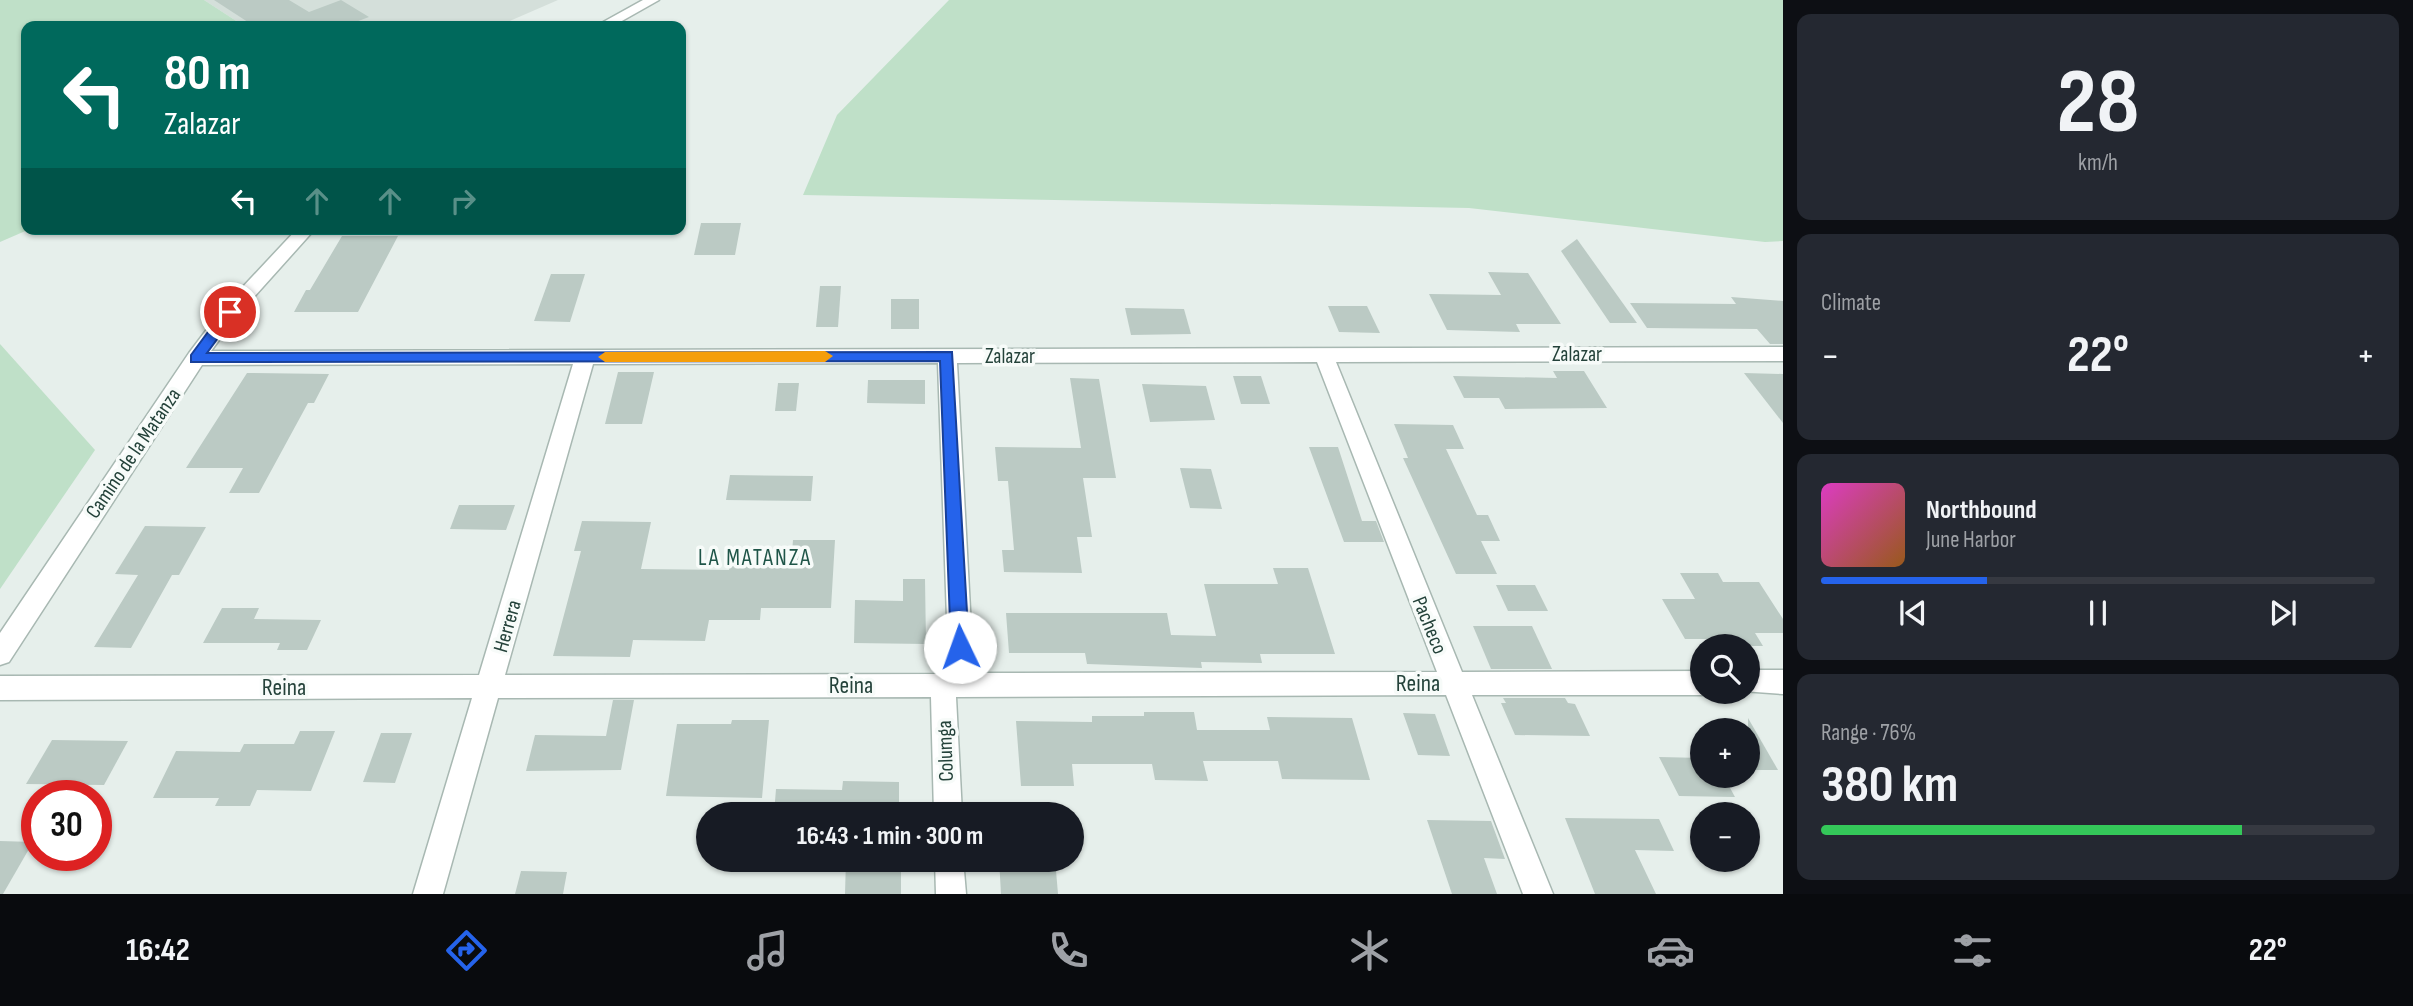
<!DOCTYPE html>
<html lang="en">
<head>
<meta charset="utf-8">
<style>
  :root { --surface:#171b24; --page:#242831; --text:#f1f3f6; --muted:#9ea1a6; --line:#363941; --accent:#2563eb }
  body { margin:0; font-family:"Sofia Sans Condensed",sans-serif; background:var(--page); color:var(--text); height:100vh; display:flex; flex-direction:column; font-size:26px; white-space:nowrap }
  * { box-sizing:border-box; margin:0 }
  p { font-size:23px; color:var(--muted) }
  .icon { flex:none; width:38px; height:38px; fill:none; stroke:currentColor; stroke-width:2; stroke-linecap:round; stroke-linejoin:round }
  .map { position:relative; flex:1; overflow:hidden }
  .panel { display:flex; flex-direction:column; gap:14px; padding:14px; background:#0d0f14; width:630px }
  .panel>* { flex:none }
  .guide { position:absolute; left:21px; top:21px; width:665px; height:214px; border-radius:14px; box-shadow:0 2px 5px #0004; background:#00695c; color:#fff; overflow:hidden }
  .buttons { position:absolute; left:1690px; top:634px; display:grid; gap:14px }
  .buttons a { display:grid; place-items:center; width:70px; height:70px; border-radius:50%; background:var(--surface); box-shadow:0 2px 5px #0004; font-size:35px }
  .speed { position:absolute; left:21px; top:780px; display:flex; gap:14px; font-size:35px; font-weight:700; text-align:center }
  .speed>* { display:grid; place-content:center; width:91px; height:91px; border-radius:50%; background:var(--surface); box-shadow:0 2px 5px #0004; line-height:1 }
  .speed .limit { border:10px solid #d22; background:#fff; color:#111 }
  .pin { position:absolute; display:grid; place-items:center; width:60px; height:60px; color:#fff; margin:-30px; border:4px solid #fff; border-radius:50%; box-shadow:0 2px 7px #0007 }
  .me { position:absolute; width:77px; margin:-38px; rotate:357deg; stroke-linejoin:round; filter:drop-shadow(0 0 5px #0008) }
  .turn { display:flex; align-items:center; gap:24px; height:147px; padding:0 28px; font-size:32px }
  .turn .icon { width:91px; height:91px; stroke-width:2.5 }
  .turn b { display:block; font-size:49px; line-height:60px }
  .lanes { display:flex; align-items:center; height:66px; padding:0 28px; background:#0003; justify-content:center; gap:35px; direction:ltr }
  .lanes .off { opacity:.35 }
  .big { font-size:52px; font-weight:700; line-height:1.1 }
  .panel .tile { flex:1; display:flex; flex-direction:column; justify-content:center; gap:10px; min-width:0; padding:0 24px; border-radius:14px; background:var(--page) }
  .panel .dial { align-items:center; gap:0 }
  .dial b { font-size:91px; line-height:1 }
  .song { display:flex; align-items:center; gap:21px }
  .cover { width:84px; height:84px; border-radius:10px; background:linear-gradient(135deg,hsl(310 70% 55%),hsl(30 70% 35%)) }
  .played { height:7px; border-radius:4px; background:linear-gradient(90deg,var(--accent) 30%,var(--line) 30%) }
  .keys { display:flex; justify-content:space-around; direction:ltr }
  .heat { display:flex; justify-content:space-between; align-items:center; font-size:38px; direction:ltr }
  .charge { height:10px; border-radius:5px; background:linear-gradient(90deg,#34c759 76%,var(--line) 0) }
  .trip { position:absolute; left:696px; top:802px; width:388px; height:70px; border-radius:35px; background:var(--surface); box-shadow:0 2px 5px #0004; font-weight:700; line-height:70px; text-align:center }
  .tabs { display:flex; height:112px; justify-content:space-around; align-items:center; background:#090b0e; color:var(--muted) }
  .tabs .icon { width:49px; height:49px }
  .tabs .on { color:var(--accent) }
  .tabs b { font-size:32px; color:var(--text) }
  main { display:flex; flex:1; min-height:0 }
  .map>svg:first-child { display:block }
  .built { fill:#d4dfda }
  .green { fill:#bfe0c8 }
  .building { fill:#bbcac4 }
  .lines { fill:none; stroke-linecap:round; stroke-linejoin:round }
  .minor-casing { stroke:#a8b8b2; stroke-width:3 }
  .minor { fill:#fff; fill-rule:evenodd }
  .route { fill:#2563eb; stroke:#184099; stroke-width:2 }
  .slow { fill:#f59e0b }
  .labels { text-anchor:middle; stroke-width:7; stroke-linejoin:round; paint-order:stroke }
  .street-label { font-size:21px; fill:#24423a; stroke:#f7fbf9 }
  .neighbourhood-label { font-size:23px; letter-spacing:2px; fill:#1f5548; stroke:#f7fbf9 }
  .near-street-label { font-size:24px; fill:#24423a; stroke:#f7fbf9 }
</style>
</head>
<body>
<main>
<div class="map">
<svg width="1783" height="894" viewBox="0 0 1783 894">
  <rect width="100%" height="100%" fill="#e6efeb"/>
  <path class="built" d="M204 0H558L498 26H244Z"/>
  <g class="green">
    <path d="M0 0H204L244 26H26V229H30L0 242Z"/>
    <path d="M949 0H1783V241L1765 242 1469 208 803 195 837 115Z"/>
    <path d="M0 344 95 450 0 589Z"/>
  </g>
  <g class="building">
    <path d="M214 0H289L309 12 341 0 369 17 345 26H254Z"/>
    <path d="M701 223H741L735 255H694Z"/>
    <path d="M342 236H398L358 312H294L306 290H310Z"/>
    <path d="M1577 239 1637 323H1610L1561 251Z"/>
    <path d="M1488 272 1528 273 1561 324H1516L1520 332 1447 330 1429 294 1501 295Z"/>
    <path d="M551 274H585L570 322 534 321Z"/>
    <path d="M820 286H841L838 327H816Z"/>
    <path d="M1731 297 1783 301V344H1770L1757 329 1647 328 1630 303 1736 304Z"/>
    <rect x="891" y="299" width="28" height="30"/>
    <path d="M1328 306H1367L1380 333 1339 332Z"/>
    <path d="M1125 308 1184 309 1191 334 1131 335Z"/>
    <path d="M1553 371H1584L1607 408 1505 409 1499 398H1464L1453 376 1557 378Z"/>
    <path d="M618 372H654L642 424H605Z"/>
    <path d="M247 373 329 374 314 403H308L259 493H229L243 468H186Z"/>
    <path d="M1744 373 1783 374V423Z"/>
    <path d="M1233 376H1261L1270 404H1241Z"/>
    <path d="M1070 378 1099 379 1116 478H1083L1092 537H1077L1082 573 1004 572 1002 550H1014L1008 481H998L995 447 1081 448Z"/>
    <path d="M868 380H925V404L867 403Z"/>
    <path d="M778 383H799L796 411H775Z"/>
    <path d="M1142 384 1206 386 1215 420 1150 422Z"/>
    <path d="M1394 424 1453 425 1464 449H1446L1477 515H1488L1500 541H1481L1497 574H1456L1403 458H1408Z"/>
    <path d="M1309 447H1338L1362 521H1376L1384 542H1344Z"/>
    <path d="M1180 468 1211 469 1222 509 1190 508Z"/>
    <path d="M730 475 813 476 811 501 726 500Z"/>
    <path d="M459 505H515L506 530 450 529Z"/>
    <path d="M582 521 651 522 641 569 729 570 730 564 791 565 793 540H835L831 608H761L760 620H709L705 641 633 640 630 657 553 656 581 551H574Z"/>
    <path d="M145 526 206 527 179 575H172L131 648 94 647 138 575 115 574Z"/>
    <path d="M1273 568H1308L1335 654H1260L1262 663 1201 662 1202 668 1087 664 1085 653H1009L1006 613H1167L1171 635 1216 636 1204 584H1278Z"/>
    <path d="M1680 573H1718L1723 582H1759L1783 619V633H1755L1763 646H1723L1719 639H1685L1662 599H1695Z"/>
    <path d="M903 579H925L926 644 854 643 855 600 903 601Z"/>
    <path d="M1496 585H1535L1548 611H1508Z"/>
    <path d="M222 608H259L254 619 321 620 307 650H277L280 643H203Z"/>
    <path d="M1473 626H1532L1552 669H1491Z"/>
    <path d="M1503 698H1565L1568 703 1575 704 1590 736 1515 735 1501 703H1506Z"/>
    <path d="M613 700H634L621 770 526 771 535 735 606 736Z"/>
    <path d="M1144 712H1194L1197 730H1270L1267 717 1352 718 1370 780 1282 779 1278 761H1203L1208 781 1155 780 1152 764H1072L1074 786H1021L1016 721 1092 722V716H1144Z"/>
    <path d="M1403 713 1435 714 1450 756 1418 755Z"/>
    <path d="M1748 718 1778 770H1748Z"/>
    <path d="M732 720H769L762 798 666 796 677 724H731Z"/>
    <path d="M300 731H335L311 791 257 790 250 806H215L219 798H153L176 751 240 752 244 744H294Z"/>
    <path d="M381 733H412L395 783 363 782Z"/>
    <path d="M52 740 128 741 104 785 26 784Z"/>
    <path d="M1659 757 1703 758V775H1723L1735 797 1679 796Z"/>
    <path d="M843 781 899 782V811L774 814 776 789 842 790Z"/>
    <path d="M1565 818 1659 819 1674 851 1635 850 1656 894H1595Z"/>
    <path d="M1427 820 1491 821 1505 859 1484 858 1497 894H1452Z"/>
    <path d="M0 841 33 842 3 894H0Z"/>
    <path d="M846 859H901V894H845Z"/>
    <path d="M999 859H1055L1058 894H1001Z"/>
    <path d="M521 871 567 872 563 894H515Z"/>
  </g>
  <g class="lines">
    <g class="minor-casing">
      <g id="minor">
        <path d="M643 0H659L613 26H596Z"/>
        <path d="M297 229H315L237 316 211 351 1783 347V361L1336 362 1462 672 1703 671V691H1712L1703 695H1472L1553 894H1523L1446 695 956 697 962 814H934L931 697 498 698 443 894H413L472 698 0 700V676L479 675 573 364 202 365 9 662 0 665V633L189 353 223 308ZM1317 362 1437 672 961 673 972 647 957 363ZM938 363 948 647 936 674 505 675 593 364Z"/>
        <path d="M1748 670H1783V694L1742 691H1748Z"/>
        <path d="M935 859H963L966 894H936Z"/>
      </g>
    </g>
    <use href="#minor" class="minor"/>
  </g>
  <path class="route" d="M230 308 237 312 207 353 952 352 969 647 966 653 960 655 953 653 951 647 940 361 191 362V355L225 309Z"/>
  <path class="slow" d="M825 351 833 356 825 362H605L598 357 605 352Z"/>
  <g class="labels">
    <g class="street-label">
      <text x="1577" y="361">Zalazar</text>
      <text x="1010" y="363">Zalazar</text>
      <text transform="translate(133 453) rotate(-56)" y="7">Camino de la Matanza</text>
      <text transform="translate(1430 625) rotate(68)" y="7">Pacheco</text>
      <text transform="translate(507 626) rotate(-74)" y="7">Herrera</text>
      <text transform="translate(945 751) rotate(-92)" y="7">Columga</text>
    </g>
    <g class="neighbourhood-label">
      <text x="755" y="565">LA MATANZA</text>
    </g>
    <g class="near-street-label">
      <text x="1418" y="691">Reina</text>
      <text x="851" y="693">Reina</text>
      <text x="284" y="695">Reina</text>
    </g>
  </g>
</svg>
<div class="buttons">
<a><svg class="icon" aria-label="search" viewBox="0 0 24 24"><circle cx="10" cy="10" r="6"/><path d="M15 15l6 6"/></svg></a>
<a>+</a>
<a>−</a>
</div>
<div class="speed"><div class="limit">30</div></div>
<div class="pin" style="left:230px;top:312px;background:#d93025"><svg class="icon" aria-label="arrive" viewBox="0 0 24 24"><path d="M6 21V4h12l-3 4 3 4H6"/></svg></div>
<svg class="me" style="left:960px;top:647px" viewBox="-20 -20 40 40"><circle r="19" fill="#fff"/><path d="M0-13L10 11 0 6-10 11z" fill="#2563eb"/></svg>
<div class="trip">16:43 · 1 min · 300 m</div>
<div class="guide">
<div class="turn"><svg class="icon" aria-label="left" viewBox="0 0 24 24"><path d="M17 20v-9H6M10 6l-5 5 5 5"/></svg><div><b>80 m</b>Zalazar</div></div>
<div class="lanes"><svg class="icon" aria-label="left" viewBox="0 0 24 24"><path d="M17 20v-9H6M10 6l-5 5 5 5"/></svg><svg class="icon off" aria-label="ahead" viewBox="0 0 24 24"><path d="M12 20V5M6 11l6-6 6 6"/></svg><svg class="icon off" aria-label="ahead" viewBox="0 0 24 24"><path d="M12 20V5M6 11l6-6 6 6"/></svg><svg class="icon off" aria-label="right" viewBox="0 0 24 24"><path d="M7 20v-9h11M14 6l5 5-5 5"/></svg></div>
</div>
</div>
<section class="panel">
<div class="tile dial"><b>28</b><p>km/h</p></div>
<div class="tile"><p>Climate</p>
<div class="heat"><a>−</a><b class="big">22°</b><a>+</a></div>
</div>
<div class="tile">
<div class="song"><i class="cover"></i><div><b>Northbound</b><p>June Harbor</p></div></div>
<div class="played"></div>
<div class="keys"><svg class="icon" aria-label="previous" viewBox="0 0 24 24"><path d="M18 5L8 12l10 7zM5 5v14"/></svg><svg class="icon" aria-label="pause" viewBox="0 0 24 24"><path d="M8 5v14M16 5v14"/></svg><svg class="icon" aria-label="next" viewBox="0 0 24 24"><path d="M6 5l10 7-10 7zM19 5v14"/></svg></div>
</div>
<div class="tile"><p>Range · 76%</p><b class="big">380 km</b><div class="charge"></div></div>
</section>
</main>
<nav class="tabs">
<b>16:42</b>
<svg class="icon on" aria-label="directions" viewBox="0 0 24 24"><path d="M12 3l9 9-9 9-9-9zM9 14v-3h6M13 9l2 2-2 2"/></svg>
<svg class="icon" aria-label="music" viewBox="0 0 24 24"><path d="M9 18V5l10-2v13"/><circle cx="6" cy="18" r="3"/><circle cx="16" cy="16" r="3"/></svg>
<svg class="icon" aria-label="phone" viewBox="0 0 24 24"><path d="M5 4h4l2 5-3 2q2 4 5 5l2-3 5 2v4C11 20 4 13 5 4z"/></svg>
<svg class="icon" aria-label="climate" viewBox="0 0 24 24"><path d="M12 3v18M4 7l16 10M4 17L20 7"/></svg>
<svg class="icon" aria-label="car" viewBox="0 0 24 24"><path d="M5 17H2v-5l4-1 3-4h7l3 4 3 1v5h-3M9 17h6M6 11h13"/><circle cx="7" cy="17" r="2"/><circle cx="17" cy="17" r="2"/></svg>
<svg class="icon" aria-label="filters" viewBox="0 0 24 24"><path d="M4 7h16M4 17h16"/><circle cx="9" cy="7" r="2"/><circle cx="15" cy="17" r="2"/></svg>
<b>22°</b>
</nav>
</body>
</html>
